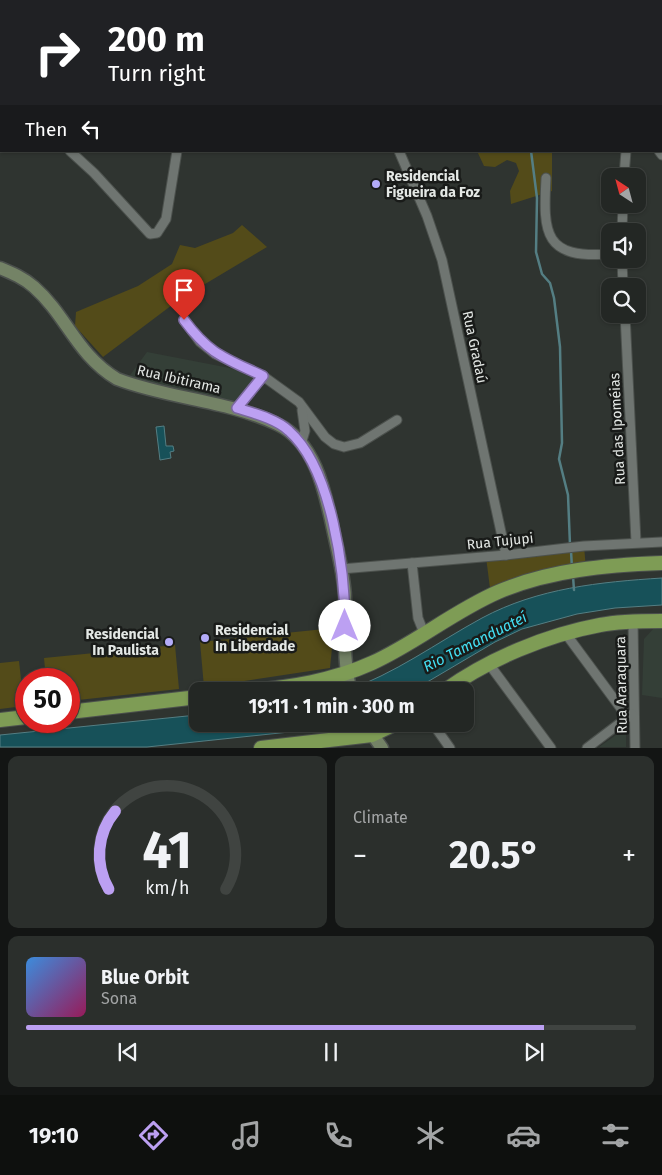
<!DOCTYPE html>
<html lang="en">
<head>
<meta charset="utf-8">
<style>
  :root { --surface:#232724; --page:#2b2f2c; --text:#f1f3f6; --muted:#a3a5a6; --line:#404441; --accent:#bca0f2 }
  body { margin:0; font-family:"Fira Sans",sans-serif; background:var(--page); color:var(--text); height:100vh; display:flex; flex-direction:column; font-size:19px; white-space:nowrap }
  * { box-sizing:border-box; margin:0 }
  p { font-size:16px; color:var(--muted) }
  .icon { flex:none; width:28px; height:28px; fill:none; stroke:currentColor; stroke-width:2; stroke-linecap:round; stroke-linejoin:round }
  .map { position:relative; height:748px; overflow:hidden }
  .panel { display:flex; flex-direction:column; gap:8px; padding:8px; background:#131514; flex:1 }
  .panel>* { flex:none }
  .guide { position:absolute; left:0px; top:0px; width:662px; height:152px; box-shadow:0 1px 4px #0004,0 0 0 1px var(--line); background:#202124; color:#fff; overflow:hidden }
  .needle { width:32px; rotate:324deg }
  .controls { position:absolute; left:601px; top:168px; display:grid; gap:10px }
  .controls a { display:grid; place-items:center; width:45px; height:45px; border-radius:10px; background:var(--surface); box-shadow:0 1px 4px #0004,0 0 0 1px var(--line); font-size:25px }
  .speed { position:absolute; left:15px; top:668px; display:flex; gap:10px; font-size:25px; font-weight:700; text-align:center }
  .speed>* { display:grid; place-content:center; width:65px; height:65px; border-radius:50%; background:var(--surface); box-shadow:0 1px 4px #0004,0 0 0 1px var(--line); line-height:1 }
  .speed .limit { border:8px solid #d22; background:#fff; color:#111 }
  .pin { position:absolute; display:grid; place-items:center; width:42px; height:42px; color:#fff; margin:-51px -21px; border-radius:50% 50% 50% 0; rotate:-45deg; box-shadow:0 0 5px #0007 }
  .pin .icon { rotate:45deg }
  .me { position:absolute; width:55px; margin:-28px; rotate:0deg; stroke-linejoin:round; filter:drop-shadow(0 0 4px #0008) }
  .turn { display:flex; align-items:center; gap:18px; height:105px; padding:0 25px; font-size:22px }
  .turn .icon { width:65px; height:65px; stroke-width:2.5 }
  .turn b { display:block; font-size:35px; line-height:42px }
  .then { display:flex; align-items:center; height:48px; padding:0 25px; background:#0003; gap:10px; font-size:19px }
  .big { font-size:38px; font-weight:700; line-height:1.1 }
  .panel .widget { flex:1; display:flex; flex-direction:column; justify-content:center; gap:8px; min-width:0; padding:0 18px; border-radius:10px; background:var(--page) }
  .panel .dial { align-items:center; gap:0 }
  .dial svg { height:130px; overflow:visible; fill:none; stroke:var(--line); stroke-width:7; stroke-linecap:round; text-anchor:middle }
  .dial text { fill:var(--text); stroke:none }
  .song { display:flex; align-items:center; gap:15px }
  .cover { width:60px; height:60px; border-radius:8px; background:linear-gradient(135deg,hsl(210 70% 55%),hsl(330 70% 35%)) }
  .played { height:5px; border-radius:2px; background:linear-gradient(90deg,var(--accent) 85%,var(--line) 85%) }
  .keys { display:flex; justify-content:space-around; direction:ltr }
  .heat { display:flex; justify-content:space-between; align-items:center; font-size:28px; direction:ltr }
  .panel .tiles { flex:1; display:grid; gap:8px; grid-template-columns:1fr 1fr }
  .widget:last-child { grid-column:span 2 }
  .trip { position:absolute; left:189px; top:682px; width:285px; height:50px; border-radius:10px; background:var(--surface); box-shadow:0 1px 4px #0004,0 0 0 1px var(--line); font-weight:700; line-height:50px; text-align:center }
  .tab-bar { display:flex; height:80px; justify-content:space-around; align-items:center; background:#0e100e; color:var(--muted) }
  .tab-bar .icon { width:35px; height:35px }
  .tab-bar .current { color:var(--accent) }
  .tab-bar b { font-size:22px; color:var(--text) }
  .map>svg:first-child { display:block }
  .built { fill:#343f37 }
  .green { fill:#534b19 }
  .water { fill:#175159; stroke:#547e83 }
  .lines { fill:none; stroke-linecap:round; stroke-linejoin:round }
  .stream { stroke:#547e83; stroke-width:2.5 }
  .minor-casing { stroke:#4c514d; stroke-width:11 }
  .secondary-casing { stroke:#4c514d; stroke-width:15 }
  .trunk-casing { stroke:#4c514d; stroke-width:16 }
  .minor { stroke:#6f7571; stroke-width:9 }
  .secondary { stroke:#748366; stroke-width:12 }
  .trunk { stroke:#7e9c55; stroke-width:14 }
  .route-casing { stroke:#7a689d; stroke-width:12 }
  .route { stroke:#bca0f2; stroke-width:9 }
  .poi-dot { fill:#b4acf9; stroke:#191b19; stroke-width:2 }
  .labels { text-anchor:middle; stroke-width:5; stroke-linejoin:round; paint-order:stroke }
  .poi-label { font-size:14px; font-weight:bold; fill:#e4e8e5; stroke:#191b19; text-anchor:start }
  .street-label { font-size:14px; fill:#e4e8e5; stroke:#191b19 }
  .water-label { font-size:15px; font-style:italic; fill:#43e0f4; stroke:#191b19 }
</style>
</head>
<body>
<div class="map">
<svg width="662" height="748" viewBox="0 0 662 748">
  <rect width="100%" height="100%" fill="#2f3430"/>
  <g class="built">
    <path d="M147 352 240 370 258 378 246 409 128 378Z"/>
    <path d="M656 626H662V698L642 695 644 639Z"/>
    <path d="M626 728V747H599Z"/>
  </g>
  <g class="green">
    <path d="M477 151H552V191L511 204 510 191 519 171 516 163 507 160 495 167 484 166Z"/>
    <path d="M242 225 267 247 180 299 103 357 75 326 76 312 138 286 172 264 180 245 195 248 233 233Z"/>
    <path d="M584 546 586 569 491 596 486 557Z"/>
    <path d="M334 628 330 668 204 687 200 642Z"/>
    <path d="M175 645 179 689 69 701V679H46L44 658Z"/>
    <path d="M19 661 24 706 0 709V663Z"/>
  </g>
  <g class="water">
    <path d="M164 426 166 446H173L174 451 170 452 171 458 160 460 156 427Z"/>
    <path d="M662 578V605L615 608 577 614 522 629 495 642 412 691H345C395 674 436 643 482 618 538 588 600 582 662 578Z"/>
    <path d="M197 715 198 724H333L299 731 147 747H0V735Z"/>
  </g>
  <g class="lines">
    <g class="stream">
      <path d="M542 1V0"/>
      <path d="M531 151 537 198 536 252 542 274 550 283 554 298 560 347 562 443 559 459 568 495 570 545"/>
      <path d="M571 551 572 568"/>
      <path d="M573 576 574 590"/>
    </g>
    <g class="minor-casing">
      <g id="minor">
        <path d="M443 0 444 1"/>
        <path d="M41 1V0"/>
        <path d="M204 1V0"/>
        <path d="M459 1V0"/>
        <path d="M640 1V0"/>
        <path d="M0 115H1"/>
        <path d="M70 151 94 173 150 234 157 233 166 219 177 151"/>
        <path d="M399 151 427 216 442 260 506 555"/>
        <path d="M659 151 662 155"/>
        <path d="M624 176 626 151"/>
        <path d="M546 178C543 234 544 259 610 254"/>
        <path d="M622 231 623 204"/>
        <path d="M622 259 623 286"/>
        <path d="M625 314 636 542"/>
        <path d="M184 320 200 342 215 354 263 376 299 402 325 437 334 444 344 447 360 443 397 420"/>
        <path d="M237 408 263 376"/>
        <path d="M301 444 305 431 302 410"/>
        <path d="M412 563 418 618 424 633"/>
        <path d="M341 569 506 555 584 546 662 542"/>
        <path d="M633 621 635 748"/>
        <path d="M566 634 628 718"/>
        <path d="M489 664 551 748"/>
        <path d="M433 724 450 748"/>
        <path d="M587 748 632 714"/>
      </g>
    </g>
    <g class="secondary-casing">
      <g id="secondary">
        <path d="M279 1 280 0"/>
        <path d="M0 13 1 14"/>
        <path d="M0 268C12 273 24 278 34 287 67 316 76 354 117 379 169 399 226 400 277 424 318 443 326 498 335 538 339 557 344 577 345 597 346 629 342 660 351 691"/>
        <path d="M365 724 382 748"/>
      </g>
    </g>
    <g class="trunk-casing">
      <g id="trunk">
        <path d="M247 691C291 687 332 681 372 663 416 643 454 611 498 592 549 570 607 565 662 563"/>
        <path d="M444 691C489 659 546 635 600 625 620 621 642 621 662 621"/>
        <path d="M69 712 198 697"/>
        <path d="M0 720 26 717"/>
        <path d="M261 748 372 735 395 724"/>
      </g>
    </g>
    <use href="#minor" class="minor"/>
    <use href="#secondary" class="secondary"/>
    <use href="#trunk" class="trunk"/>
  </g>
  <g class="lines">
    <g class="route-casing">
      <path id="route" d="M184 320C210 355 225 358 263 376L237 408C253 413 277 419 289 431 332 469 345 572 345 626"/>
    </g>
    <use href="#route" class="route"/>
  </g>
  <g class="poi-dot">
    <circle cx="376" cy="184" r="5"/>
    <circle cx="205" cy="638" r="5"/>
    <circle cx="169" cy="642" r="5"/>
  </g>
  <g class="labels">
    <g class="poi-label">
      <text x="386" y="181">Residencial<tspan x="386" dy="16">Figueira da Foz</tspan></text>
      <text x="215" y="635">Residencial<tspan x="215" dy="16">In Liberdade</tspan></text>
      <text x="159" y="639" text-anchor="end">Residencial<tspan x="159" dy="16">In Paulista</tspan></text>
    </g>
    <g class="street-label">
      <text transform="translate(475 347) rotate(78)" y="5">Rua Gradaú</text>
      <text transform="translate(179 379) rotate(13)" y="5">Rua Ibitirama</text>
      <text transform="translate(617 429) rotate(-93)" y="5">Rua das Ipoméias</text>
      <text transform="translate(500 541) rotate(-6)" y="5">Rua Tujupi</text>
      <text transform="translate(621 685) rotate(-91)" y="5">Rua Araraquara</text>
    </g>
    <g class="water-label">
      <text transform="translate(475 642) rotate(-27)" y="5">Rio Tamanduateí</text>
    </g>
  </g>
</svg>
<div class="controls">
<a><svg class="needle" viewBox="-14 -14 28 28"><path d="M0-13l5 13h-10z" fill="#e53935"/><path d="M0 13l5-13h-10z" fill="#a3a5a6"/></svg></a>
<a><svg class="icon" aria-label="sound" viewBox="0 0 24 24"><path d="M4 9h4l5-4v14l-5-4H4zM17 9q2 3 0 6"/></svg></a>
<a><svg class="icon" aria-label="search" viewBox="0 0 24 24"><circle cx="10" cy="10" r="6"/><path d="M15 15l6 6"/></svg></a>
</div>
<div class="speed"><div class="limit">50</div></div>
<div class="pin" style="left:184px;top:320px;background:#d93025"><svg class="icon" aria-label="arrive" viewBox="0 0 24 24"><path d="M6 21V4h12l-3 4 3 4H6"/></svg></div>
<svg class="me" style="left:345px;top:626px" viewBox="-20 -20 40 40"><circle r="19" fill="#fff"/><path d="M0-13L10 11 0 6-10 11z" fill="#bca0f2"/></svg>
<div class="trip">19:11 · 1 min · 300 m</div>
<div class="guide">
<div class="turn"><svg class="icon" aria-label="right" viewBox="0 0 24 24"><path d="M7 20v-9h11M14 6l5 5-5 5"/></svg><div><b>200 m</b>Turn right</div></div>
<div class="then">Then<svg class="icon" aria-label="left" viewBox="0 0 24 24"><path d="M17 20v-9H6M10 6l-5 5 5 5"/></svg></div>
</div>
</div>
<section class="panel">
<div class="tiles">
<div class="widget dial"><svg viewBox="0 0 100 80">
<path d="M14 69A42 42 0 1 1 86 69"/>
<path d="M14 69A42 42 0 0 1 18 21" stroke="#bca0f2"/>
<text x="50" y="56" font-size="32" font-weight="700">41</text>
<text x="50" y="72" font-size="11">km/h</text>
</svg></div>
<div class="widget"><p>Climate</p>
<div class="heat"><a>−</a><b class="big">20.5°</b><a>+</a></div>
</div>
<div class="widget">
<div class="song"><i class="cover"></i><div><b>Blue Orbit</b><p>Sona</p></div></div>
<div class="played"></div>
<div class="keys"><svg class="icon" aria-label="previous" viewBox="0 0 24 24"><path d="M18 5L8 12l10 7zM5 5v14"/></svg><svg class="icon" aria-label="pause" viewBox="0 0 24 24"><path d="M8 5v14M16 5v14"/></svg><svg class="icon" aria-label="next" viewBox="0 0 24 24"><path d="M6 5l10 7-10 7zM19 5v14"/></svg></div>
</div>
</div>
</section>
<nav class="tab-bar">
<b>19:10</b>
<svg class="icon current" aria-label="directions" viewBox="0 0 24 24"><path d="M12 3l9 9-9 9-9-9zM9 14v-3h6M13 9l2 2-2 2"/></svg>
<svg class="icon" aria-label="music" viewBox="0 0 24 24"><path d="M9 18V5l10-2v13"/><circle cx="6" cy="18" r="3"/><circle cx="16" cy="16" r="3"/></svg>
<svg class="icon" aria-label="phone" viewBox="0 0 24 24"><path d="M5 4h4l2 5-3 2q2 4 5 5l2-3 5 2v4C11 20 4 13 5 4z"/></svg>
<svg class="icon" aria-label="climate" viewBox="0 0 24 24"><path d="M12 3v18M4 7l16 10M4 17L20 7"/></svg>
<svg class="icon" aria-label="car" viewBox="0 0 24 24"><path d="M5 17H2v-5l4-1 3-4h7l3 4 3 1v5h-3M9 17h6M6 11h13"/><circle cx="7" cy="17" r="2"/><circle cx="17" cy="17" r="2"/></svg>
<svg class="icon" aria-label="filters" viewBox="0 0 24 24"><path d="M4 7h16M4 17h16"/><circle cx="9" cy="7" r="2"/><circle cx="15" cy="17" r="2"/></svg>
</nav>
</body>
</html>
